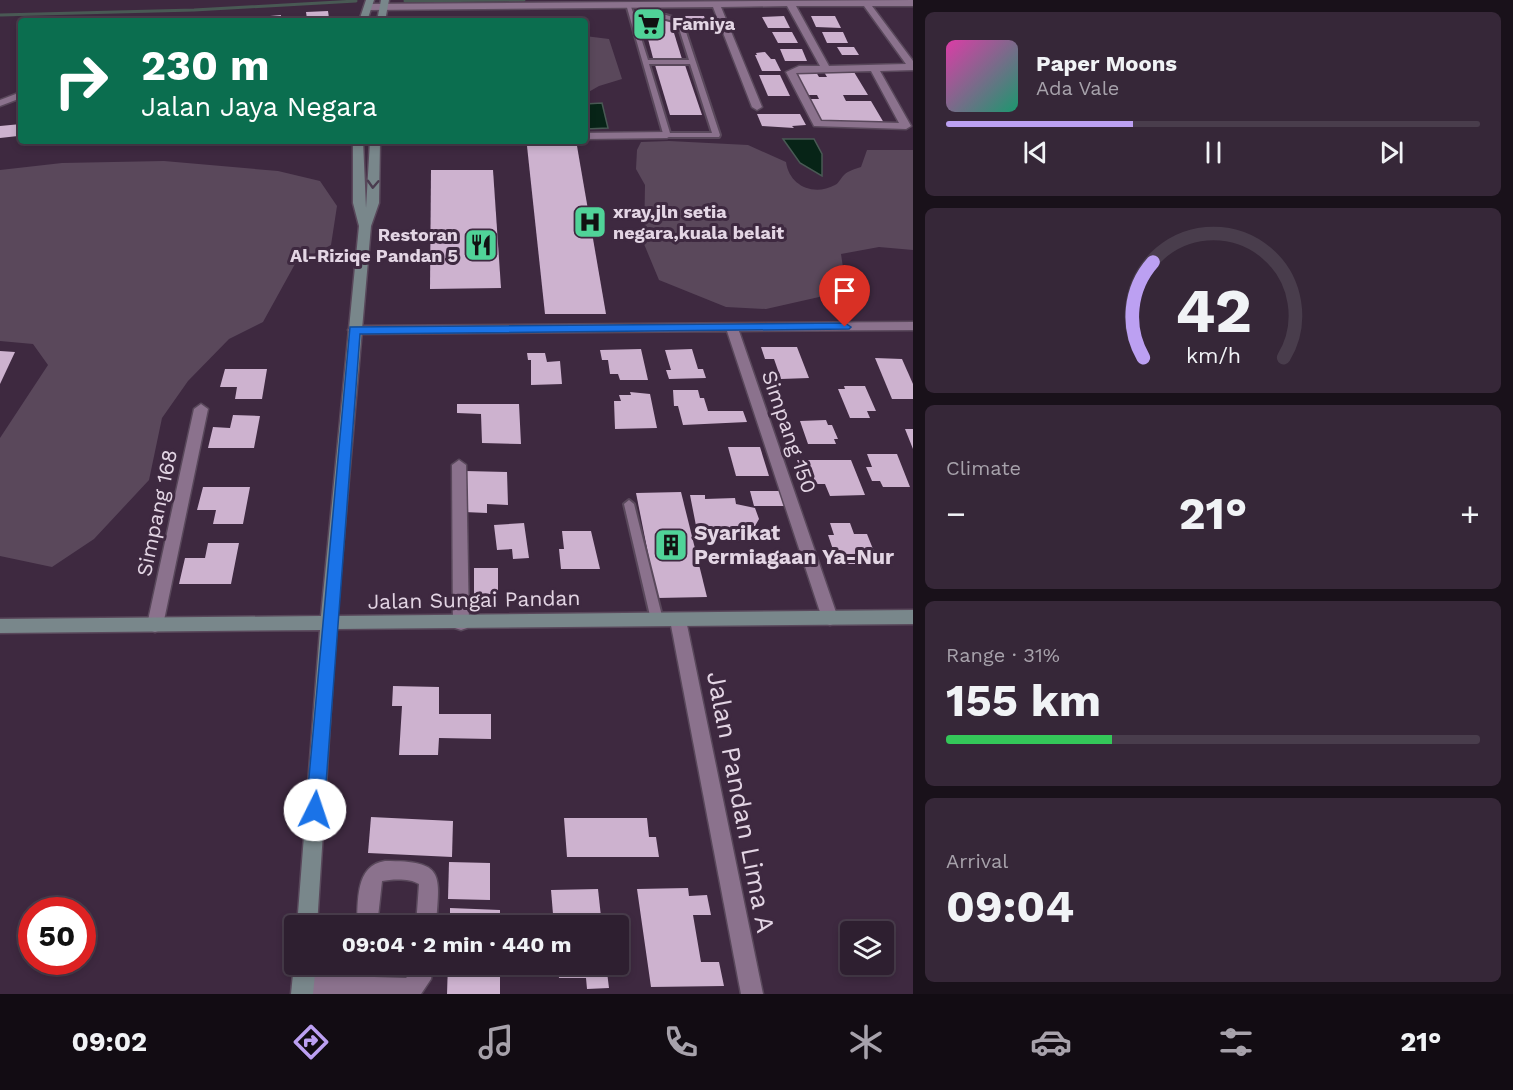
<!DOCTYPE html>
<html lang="en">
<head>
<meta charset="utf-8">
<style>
  :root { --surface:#2e1f30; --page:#362738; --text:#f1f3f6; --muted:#a7a2ab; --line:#493d4c; --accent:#bca0f2 }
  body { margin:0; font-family:"Work Sans",sans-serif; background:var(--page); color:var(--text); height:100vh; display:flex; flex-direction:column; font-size:22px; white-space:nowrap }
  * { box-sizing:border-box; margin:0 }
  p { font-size:20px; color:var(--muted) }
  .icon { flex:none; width:33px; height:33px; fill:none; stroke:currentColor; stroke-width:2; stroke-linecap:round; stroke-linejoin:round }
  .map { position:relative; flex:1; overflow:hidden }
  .details { display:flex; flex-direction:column; gap:12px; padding:12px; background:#19111a; width:600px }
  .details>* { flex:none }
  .banner { position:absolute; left:18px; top:18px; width:570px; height:126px; border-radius:6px; box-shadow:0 3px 9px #0003,0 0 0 2px var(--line); background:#0b6e4f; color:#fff; overflow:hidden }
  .tools { position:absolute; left:840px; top:921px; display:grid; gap:12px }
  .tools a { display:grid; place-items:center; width:54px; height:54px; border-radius:6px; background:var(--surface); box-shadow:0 3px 9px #0003,0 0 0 2px var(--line); font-size:30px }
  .speed { position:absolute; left:18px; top:897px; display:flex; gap:12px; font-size:30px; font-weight:700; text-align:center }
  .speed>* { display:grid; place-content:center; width:78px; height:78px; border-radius:50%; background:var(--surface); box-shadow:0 3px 9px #0003,0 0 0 2px var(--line); line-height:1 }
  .speed .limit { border:9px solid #d22; background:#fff; color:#111 }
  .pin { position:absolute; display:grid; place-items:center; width:51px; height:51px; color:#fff; margin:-62px -26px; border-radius:50% 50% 50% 0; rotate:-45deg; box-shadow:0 0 6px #0007 }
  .pin .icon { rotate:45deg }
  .me { position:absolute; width:66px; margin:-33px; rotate:4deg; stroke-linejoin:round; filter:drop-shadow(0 0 4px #0008) }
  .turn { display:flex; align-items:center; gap:21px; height:126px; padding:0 24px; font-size:27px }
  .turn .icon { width:78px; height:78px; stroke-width:2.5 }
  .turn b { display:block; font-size:42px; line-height:51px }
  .big { font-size:45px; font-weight:700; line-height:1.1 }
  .details .tile { flex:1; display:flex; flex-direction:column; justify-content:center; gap:9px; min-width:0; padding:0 21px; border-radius:9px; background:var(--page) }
  .details .dial { align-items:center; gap:0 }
  .dial svg { height:156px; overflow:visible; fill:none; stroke:var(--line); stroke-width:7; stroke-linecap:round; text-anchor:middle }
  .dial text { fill:var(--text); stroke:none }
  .song { display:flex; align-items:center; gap:18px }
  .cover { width:72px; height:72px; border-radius:9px; background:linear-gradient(135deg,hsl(320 70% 55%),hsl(160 70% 35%)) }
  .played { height:6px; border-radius:3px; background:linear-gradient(90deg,var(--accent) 35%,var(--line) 35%) }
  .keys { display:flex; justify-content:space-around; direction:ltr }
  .heat { display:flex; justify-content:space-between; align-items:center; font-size:33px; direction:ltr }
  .charge { height:9px; border-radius:4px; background:linear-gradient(90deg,#34c759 31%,var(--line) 0) }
  .trip { position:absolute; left:284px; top:915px; width:345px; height:60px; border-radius:6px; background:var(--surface); box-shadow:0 3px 9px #0003,0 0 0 2px var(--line); font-weight:700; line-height:60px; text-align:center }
  .tabs { display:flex; height:96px; justify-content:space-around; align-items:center; background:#120c13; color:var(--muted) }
  .tabs .icon { width:42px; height:42px }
  .tabs .active { color:var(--accent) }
  .tabs b { font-size:27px; color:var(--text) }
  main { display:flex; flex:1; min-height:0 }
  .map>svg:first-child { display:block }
  .green { fill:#5a485b }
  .water { fill:#072417; stroke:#495954; stroke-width:1.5 }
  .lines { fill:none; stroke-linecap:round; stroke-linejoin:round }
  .stream { stroke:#495954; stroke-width:3 }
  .building { fill:#cdb2cf }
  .lane-casing { stroke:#59485b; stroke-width:4 }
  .street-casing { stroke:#59485b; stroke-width:3 }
  .secondary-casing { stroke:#59485b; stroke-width:3 }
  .lane { fill:#8b728d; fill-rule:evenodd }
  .street { fill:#8b728d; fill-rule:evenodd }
  .secondary { fill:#79878b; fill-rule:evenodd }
  .oneway { stroke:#4a3c4f }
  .route { fill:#1a73e8; stroke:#114b97; stroke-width:1.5 }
  .labels { text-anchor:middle; stroke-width:6; stroke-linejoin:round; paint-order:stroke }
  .far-poi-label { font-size:18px; font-weight:bold; fill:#e3d5e4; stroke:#3e2940; text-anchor:start }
  .street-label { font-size:21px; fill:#e3d5e4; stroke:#3e2940 }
  .poi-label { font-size:21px; font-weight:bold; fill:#e3d5e4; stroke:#3e2940; text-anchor:start }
  .near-street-label { font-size:26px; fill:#e3d5e4; stroke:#3e2940 }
</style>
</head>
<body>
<main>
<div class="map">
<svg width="913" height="994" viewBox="0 0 913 994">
  <rect width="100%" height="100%" fill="#3e2940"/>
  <g class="green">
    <path d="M585 36 609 39 622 79 599 86 585 94Z"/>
    <path d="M669 141 748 145 786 162C789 185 813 197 835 185 839 183 840 179 844 175 848 171 855 169 861 167L867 150H913V250L879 247 841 254 844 274 828 295 766 309 726 307 659 280 644 244 645 185 636 169 637 150 641 142Z"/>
    <path d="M164 161 278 171 320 181 337 206 331 245 295 264 263 322 229 339 188 381 162 418 149 480 94 539 52 567 0 556V438L48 365 33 344 0 341V170L62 163Z"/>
  </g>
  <g class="water">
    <path d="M602 103 608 128 585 129V104Z"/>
    <path d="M783 139H814L822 154V176L800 163Z"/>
  </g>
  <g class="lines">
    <g class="stream">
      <path d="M405 1 524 0"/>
      <path d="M0 15 194 10 356 1"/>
    </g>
  </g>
  <g class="building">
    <path d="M328 11 329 18 307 19 306 12Z"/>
    <path d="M281 15V21H259V17Z"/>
    <path d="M685 16H704L708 29H689Z"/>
    <path d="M784 16 790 28H768L762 17Z"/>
    <path d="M811 16H835L841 28 816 27Z"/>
    <path d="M643 20H670L682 59 653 58Z"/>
    <path d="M772 32H792L798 43H778Z"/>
    <path d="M822 32H843L848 43H827Z"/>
    <path d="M837 47H854L859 55H842Z"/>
    <path d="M780 49H802L807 61H785Z"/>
    <path d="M765 52 771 59H775L781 71H762L755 55H757L756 53Z"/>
    <path d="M655 65H685L702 115H670Z"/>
    <path d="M795 72H816L819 77H827L824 72H854L868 95H843L846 101H871L884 123 822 124 809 99H819L817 95H807Z"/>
    <path d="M759 75H780L790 96H768Z"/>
    <path d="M757 114H800L806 125 792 126 794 128 762 126Z"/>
    <path d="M21 124 18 136 0 138V126Z"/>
    <path d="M527 146H577L606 314H545Z"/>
    <path d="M431 170H493L501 288 430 289Z"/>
    <path d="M761 347H797L809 378 781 379 774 359H765Z"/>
    <path d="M641 349 648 380H620L618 374H610L608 360H602L600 350Z"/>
    <path d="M692 349 698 369H703L706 378 669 379 666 370H671L665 350Z"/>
    <path d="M0 351 15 352 0 384Z"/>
    <path d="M527 353H545L547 362 560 361 562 384 531 385V360H528Z"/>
    <path d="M875 358 902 359 913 384V399H892Z"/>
    <path d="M225 369H267L262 399H235L237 387H220Z"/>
    <path d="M844 386H865L876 411H867L870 418H850L838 389H845Z"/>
    <path d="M673 390H698L700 398H704L708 411H743L747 422 683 425 678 406H674Z"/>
    <path d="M630 392 650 394 657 428 615 429 614 401H621L619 395H631Z"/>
    <path d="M457 404H519L521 444 482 443 481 414 457 413Z"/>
    <path d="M233 415 260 416 254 448H208L213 427 230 428Z"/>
    <path d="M826 420 828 425H832L838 439H834L836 444H808L800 421Z"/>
    <path d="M905 429H913V449Z"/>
    <path d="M728 447H760L769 476H736Z"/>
    <path d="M867 454H897L910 487H883L880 481H872L866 467H872Z"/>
    <path d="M797 460H851L865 495 830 496 825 484H816L811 471H801Z"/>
    <path d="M465 471 507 472 508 505 487 504V513L464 512Z"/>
    <path d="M203 487H250L243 524H213L216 510H197Z"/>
    <path d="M750 491H781L785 506H754Z"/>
    <path d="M681 492 707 597 657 598 636 493Z"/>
    <path d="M690 495H705V499L735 498 736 504 755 508 759 519 755 526H743L747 541H699Z"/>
    <path d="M524 523 529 558 513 559 512 549 497 550 494 525Z"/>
    <path d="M830 523H850L854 534H867L875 554H855L858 564H838L828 535H834Z"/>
    <path d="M562 531H591L600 569H561L559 549H564Z"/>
    <path d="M208 543H239L231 584H179L185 558H205Z"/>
    <rect x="474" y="568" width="24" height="26"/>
    <path d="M393 686 439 687V714H491V739L439 738 438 755H399L402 706H392Z"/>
    <path d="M371 817 453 821 452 857 368 853Z"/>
    <path d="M564 818H647L649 837H656L659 857H567Z"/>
    <path d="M449 862 490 863V900L448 899Z"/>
    <path d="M688 888 689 896 707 895 711 915H693L701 962H719L724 986 651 987 637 889Z"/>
    <path d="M598 889 602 926H554L551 890Z"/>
    <path d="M450 908 500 910V926H450Z"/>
    <path d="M448 964H500V994H447Z"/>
    <path d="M557 964H606L609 988 587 989 586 978H559Z"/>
  </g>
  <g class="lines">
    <g class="lane-casing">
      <g id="lane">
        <path d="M626 4H630L634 15H666L682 20 720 135 719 137H664ZM635 19H666L677 22 689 60H648ZM649 64H690L712 133H670Z"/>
        <path d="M629 500 634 504 663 620 661 623 657 625 653 623 651 620 624 504Z"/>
      </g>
    </g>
    <g class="street-casing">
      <g id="street">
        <path d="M913 0V6H872L913 61V70L880 71 911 126 906 129 814 126 786 72 799 66H820L787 6 721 7 762 107 757 110 752 107 713 7 368 10 364 7 368 4ZM796 6H864L906 64 829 66ZM871 71 899 123 821 121 796 73Z"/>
        <path d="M21 92V98L0 106V100Z"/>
        <path d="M585 133 667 132 672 135 667 138 585 139Z"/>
        <path d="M913 322V330L739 331 838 618 836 623 830 625 824 623 822 618 727 331 354 334 348 330 354 326Z"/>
        <path d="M201 404 208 409 163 625 161 630 155 632 149 630 147 625 194 409Z"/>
        <path d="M459 460 466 465 469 623 467 628 461 630 455 628 453 623 452 465Z"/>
        <path d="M678 613 684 615 686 620 763 994H741L670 620 672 615Z"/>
        <path d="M385 861C445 861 440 873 436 926H416L419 884C410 878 392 879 382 881L377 926H357C358 902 355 865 385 861Z"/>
        <path d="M353 964H375L374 977 406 978 410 974 411 964H433L431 979 421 994H295L292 986 295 978 303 975 352 977Z"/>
      </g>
    </g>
    <g class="secondary-casing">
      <g id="secondary">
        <path d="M366 0H374L367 21H359Z"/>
        <path d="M381 0H389L385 21H377Z"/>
        <path d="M353 141H363L366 208 370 141H380L379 203 371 226 337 616 913 610V624L336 629 317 926H297L320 630 0 633V619L321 616 359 226 353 203Z"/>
        <path d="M294 964H316L313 994H291Z"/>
      </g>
    </g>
    <use href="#lane" class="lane"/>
    <use href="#street" class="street"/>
    <use href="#secondary" class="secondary"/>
  </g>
  <defs><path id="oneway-chevron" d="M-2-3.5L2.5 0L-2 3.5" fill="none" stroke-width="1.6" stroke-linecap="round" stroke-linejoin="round" transform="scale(1.5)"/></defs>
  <use class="oneway" href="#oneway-chevron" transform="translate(373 184) rotate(93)"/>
  <path class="route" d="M845 323 851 327 849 329 360 334 324 810 321 816 315 818 309 816 306 810 350 327Z"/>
  <defs>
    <g id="supermarket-square" transform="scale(1.725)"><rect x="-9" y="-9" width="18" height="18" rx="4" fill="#50d398" stroke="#3e2940"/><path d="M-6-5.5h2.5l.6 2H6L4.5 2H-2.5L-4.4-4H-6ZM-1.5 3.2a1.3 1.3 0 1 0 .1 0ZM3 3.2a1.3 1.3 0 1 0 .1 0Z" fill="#111"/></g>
    <g id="hospital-square" transform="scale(1.725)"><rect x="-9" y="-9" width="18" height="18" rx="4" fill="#50d398" stroke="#3e2940"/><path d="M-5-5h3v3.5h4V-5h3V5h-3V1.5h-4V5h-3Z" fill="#111"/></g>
    <g id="restaurant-square" transform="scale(1.725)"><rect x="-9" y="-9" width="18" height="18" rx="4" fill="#50d398" stroke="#3e2940"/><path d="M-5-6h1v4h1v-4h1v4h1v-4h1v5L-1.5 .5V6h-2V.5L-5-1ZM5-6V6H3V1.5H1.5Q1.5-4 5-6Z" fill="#111"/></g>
    <g id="building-square" transform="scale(1.725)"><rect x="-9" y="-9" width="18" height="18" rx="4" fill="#50d398" stroke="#3e2940"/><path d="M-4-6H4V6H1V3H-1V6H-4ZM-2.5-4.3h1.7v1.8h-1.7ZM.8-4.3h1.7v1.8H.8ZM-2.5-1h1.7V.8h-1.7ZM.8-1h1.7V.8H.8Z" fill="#111"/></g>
  </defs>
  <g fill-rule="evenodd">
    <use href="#supermarket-square" x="649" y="24"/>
    <use href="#hospital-square" x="590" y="222"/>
    <use href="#restaurant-square" x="481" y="245"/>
    <use href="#building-square" x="671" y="545"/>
  </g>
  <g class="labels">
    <g class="far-poi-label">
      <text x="672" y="30">Famiya</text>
      <text x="613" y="218">xray,jln setia<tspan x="613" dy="21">negara,kuala belait</tspan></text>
      <text x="458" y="241" text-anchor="end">Restoran<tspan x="458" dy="21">Al-Riziqe Pandan 5</tspan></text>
    </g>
    <g class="street-label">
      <text transform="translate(789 432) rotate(71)" y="7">Simpang 150</text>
      <text transform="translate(157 513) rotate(-78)" y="7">Simpang 168</text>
      <text transform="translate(474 600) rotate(-1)" y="7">Jalan Sungai Pandan</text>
    </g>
    <g class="poi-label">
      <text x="694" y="540">Syarikat<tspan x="694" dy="24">Permiagaan Ya-Nur</tspan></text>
    </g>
    <g class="near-street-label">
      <text transform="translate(741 802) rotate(79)" y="9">Jalan Pandan Lima A</text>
    </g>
  </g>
</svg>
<div class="tools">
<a><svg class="icon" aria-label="layers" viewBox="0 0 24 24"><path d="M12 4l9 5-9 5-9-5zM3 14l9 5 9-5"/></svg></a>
</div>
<div class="speed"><div class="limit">50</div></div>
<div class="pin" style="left:845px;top:327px;background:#d93025"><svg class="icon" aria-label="arrive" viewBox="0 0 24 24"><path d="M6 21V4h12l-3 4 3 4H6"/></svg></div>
<svg class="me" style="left:315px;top:810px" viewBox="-20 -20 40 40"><circle r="19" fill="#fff"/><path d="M0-13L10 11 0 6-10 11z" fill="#1a73e8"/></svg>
<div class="trip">09:04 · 2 min · 440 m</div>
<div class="banner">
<div class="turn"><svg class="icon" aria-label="right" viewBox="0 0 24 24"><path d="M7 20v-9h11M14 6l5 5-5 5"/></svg><div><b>230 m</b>Jalan Jaya Negara</div></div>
</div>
</div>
<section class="details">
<div class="tile">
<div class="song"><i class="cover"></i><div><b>Paper Moons</b><p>Ada Vale</p></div></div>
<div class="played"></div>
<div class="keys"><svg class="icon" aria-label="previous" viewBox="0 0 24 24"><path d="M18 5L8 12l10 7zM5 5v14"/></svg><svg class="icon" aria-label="pause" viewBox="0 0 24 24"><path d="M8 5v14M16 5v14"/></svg><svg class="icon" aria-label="next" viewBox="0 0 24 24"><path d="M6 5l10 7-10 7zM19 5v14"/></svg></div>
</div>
<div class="tile dial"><svg viewBox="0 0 100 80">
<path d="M14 69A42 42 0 1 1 86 69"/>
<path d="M14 69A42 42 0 0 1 19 20" stroke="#bca0f2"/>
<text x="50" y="56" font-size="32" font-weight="700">42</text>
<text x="50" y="72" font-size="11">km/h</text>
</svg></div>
<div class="tile"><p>Climate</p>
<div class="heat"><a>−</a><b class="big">21°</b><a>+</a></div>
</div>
<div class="tile"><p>Range · 31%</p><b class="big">155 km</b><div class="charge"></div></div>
<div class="tile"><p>Arrival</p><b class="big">09:04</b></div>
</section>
</main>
<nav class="tabs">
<b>09:02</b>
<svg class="icon active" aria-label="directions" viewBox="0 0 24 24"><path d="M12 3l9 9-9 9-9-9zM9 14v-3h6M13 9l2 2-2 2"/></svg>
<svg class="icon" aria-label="music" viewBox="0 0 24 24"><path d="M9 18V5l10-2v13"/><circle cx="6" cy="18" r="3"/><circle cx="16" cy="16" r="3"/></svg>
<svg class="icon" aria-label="phone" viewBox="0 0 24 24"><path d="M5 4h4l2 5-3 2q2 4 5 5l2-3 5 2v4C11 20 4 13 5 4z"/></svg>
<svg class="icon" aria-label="climate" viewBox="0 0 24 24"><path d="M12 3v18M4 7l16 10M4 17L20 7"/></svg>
<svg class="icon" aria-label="car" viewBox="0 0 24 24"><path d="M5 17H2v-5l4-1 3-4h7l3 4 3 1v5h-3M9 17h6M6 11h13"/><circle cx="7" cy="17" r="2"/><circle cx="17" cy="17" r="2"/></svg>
<svg class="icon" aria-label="filters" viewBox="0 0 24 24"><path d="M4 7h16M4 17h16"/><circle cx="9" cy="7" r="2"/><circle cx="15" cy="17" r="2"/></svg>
<b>21°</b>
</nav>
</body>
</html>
